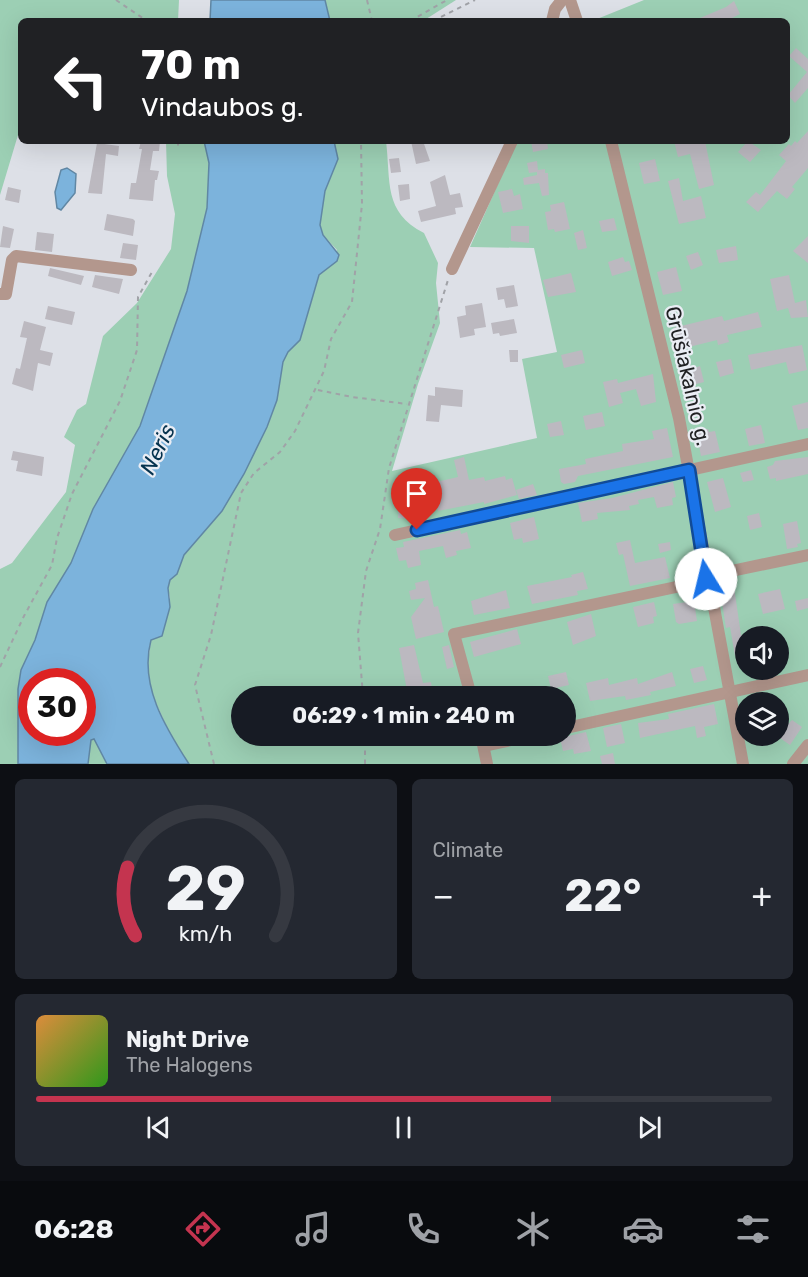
<!DOCTYPE html>
<html lang="en">
<head>
<meta charset="utf-8">
<style>
  :root { --surface:#171b24; --page:#242831; --text:#f1f3f6; --muted:#9ea1a6; --line:#363941; --accent:#c4344f }
  body { margin:0; font-family:Rubik,sans-serif; background:var(--page); color:var(--text); height:100vh; display:flex; flex-direction:column; font-size:22px; white-space:nowrap }
  * { box-sizing:border-box; margin:0 }
  p { font-size:20px; color:var(--muted) }
  .icon { flex:none; width:33px; height:33px; fill:none; stroke:currentColor; stroke-width:2; stroke-linecap:round; stroke-linejoin:round }
  .map { position:relative; height:764px; overflow:hidden }
  .details { display:flex; flex-direction:column; gap:15px; padding:15px; background:#0d0f14; flex:1 }
  .details>* { flex:none }
  .top-card { position:absolute; left:18px; top:18px; width:772px; height:126px; border-radius:9px; box-shadow:0 6px 24px #0002; background:#202124; color:#fff; overflow:hidden }
  .fabs { position:absolute; left:735px; top:626px; display:grid; gap:12px }
  .fabs a { display:grid; place-items:center; width:54px; height:54px; border-radius:50%; background:var(--surface); box-shadow:0 6px 24px #0002; font-size:30px }
  .speed { position:absolute; left:18px; top:668px; display:flex; gap:12px; font-size:30px; font-weight:700; text-align:center }
  .speed>* { display:grid; place-content:center; width:78px; height:78px; border-radius:50%; background:var(--surface); box-shadow:0 6px 24px #0002; line-height:1 }
  .speed .limit { border:9px solid #d22; background:#fff; color:#111 }
  .pin { position:absolute; display:grid; place-items:center; width:51px; height:51px; color:#fff; margin:-62px -26px; border-radius:50% 50% 50% 0; rotate:-45deg; box-shadow:0 0 6px #0007 }
  .pin .icon { rotate:45deg }
  .me { position:absolute; width:66px; margin:-33px; rotate:351deg; stroke-linejoin:round; filter:drop-shadow(0 0 4px #0008) }
  .turn { display:flex; align-items:center; gap:21px; height:126px; padding:0 24px; font-size:27px }
  .turn .icon { width:78px; height:78px; stroke-width:2.5 }
  .turn b { display:block; font-size:42px; line-height:51px }
  .big { font-size:45px; font-weight:700; line-height:1.1 }
  .details .widget { flex:1; display:flex; flex-direction:column; justify-content:center; gap:9px; min-width:0; padding:0 21px; border-radius:9px; background:var(--page) }
  .details .dial { align-items:center; gap:0 }
  .dial svg { height:156px; overflow:visible; fill:none; stroke:var(--line); stroke-width:7; stroke-linecap:round; text-anchor:middle }
  .dial text { fill:var(--text); stroke:none }
  .song { display:flex; align-items:center; gap:18px }
  .cover { width:72px; height:72px; border-radius:9px; background:linear-gradient(135deg,hsl(30 70% 55%),hsl(110 70% 35%)) }
  .played { height:6px; border-radius:3px; background:linear-gradient(90deg,var(--accent) 70%,var(--line) 70%) }
  .keys { display:flex; justify-content:space-around; direction:ltr }
  .heat { display:flex; justify-content:space-between; align-items:center; font-size:33px; direction:ltr }
  .details .tiles { flex:1; display:grid; gap:15px; grid-template-columns:1fr 1fr }
  .widget:last-child { grid-column:span 2 }
  .trip { position:absolute; left:231px; top:686px; width:345px; height:60px; border-radius:30px; background:var(--surface); box-shadow:0 6px 24px #0002; font-weight:700; line-height:60px; text-align:center }
  .tabs { display:flex; height:96px; justify-content:space-around; align-items:center; background:#090b0e; color:var(--muted) }
  .tabs .icon { width:42px; height:42px }
  .tabs .on { color:var(--accent) }
  .tabs b { font-size:27px; color:var(--text) }
  .map>svg:first-child { display:block }
  .green { fill:#9ccfb4; fill-rule:evenodd }
  .water { fill:#7cb3dc; stroke:#6087a4; stroke-width:1.5; fill-rule:evenodd }
  .building { fill:#bcb9c0 }
  .lines { fill:none; stroke-linecap:round; stroke-linejoin:round }
  .path { stroke:#a0a2a7; stroke-width:2; stroke-dasharray:4.5 4.5; stroke-linecap:butt }
  .minor { stroke:#b3978d; stroke-width:12 }
  .route-casing { stroke:#114b97; stroke-width:15 }
  .route { stroke:#1a73e8; stroke-width:10 }
  .labels { text-anchor:middle; stroke-width:4.5; stroke-linejoin:round; paint-order:stroke }
  .street-label { font-size:21px; fill:#1f2022; stroke:#eaedf4 }
  .water-label { font-size:22px; font-style:italic; fill:#05324e; stroke:#eaedf4 }
</style>
</head>
<body>
<div class="map">
<svg width="808" height="764" viewBox="0 0 808 764">
  <rect width="100%" height="100%" fill="#dde0e7"/>
  <g class="green">
    <path d="M0 0H179L178 21H21V125L0 195Z"/>
    <path d="M325 0H456L423 21H330Z"/>
    <path d="M644 0H808V764H189L171 736 151 692 147 670 151 640 156 637 170 598 168 588 170 580 177 574 184 555 222 511 267 427 277 400 283 362 288 352 300 340 319 275 331 266 337 250 323 235 320 225 325 191 338 159 334 141H386C391 182 383 212 424 233L438 263 436 283 440 323 418 384 392 471 537 438 522 359 557 352 534 248 470 247 517 141H788V21H592ZM746 636H778V669H746ZM242 696H566V735H242ZM746 702H778V735H746Z"/>
    <path d="M166 141H204L209 163 207 208 187 291 140 426 93 509 71 563 47 602 35 640 21 670 18 764H0V569L12 563 66 492 75 445 64 437 77 410 86 404 103 336 137 303 171 249 175 214 167 176Z"/>
    <path d="M94 739 107 764H88L91 740Z"/>
  </g>
  <g class="water">
    <path d="M211 0H325L330 21H210Z"/>
    <path d="M204 141H334L338 159 325 191 320 225 323 235 339 255 337 261 319 275 300 340 288 352 283 362 277 400 267 427 244 474 222 511 184 555 177 574 170 580 168 588 170 607 162 636 151 640C139 685 165 727 189 764H107L94 739 91 740 88 764H18V689L21 670 35 640 47 602 71 563 93 509 140 426 187 291 207 208 209 163ZM32 681H82V732H32Z"/>
    <path d="M67 168 76 174 75 193 61 210 57 208 55 192 61 170Z"/>
  </g>
  <g class="building">
    <path d="M734 1 740 14 726 21H693L726 7Z"/>
    <path d="M796 48 808 59V88L795 103 788 95 807 72 789 56Z"/>
    <path d="M808 131V168L792 187 795 189 787 199 777 191 758 212 746 202 756 192 760 195 786 161 779 155 789 144 791 146 795 141 797 143Z"/>
    <path d="M141 141H160L159 151H153L150 170 159 171 157 180H155L153 201 129 199 131 183H136L142 149H139Z"/>
    <path d="M411 141H423L430 161 416 164Z"/>
    <path d="M531 141H547L548 149 533 152Z"/>
    <path d="M674 141H705L714 185 699 189 690 154 678 157Z"/>
    <path d="M748 141 761 150 750 162 738 152Z"/>
    <path d="M97 143 119 146 118 156 106 154 102 194 88 193Z"/>
    <path d="M399 158 401 172 391 173 389 159Z"/>
    <path d="M655 159 660 181 644 184 639 163Z"/>
    <path d="M537 161 538 170 545 169V173H548L549 195 542 196 539 183 524 185 523 178 537 175V172L529 173 527 163Z"/>
    <path d="M445 175 450 195 460 193 463 207 455 208 456 214 421 222 418 211 436 206 430 182Z"/>
    <path d="M679 178 683 201 701 196 706 218 679 224 668 181Z"/>
    <path d="M409 184 410 199 400 201 398 185Z"/>
    <path d="M8 187 21 190 19 203 5 200Z"/>
    <path d="M512 189 514 196 520 194 523 209 503 213 498 192Z"/>
    <path d="M564 202 570 229 555 232 554 229 548 230 545 212 551 211 550 205Z"/>
    <path d="M107 214 133 219 135 221 133 236 104 230Z"/>
    <path d="M614 218 617 230 602 232 599 221Z"/>
    <path d="M3 226 14 229 10 248 0 247Z"/>
    <path d="M511 226H529V243L511 241Z"/>
    <path d="M583 230 587 248 578 250 574 233Z"/>
    <path d="M37 232 54 234 52 252 35 250Z"/>
    <path d="M808 236V263L793 251Z"/>
    <path d="M123 243 138 245 136 260 120 258Z"/>
    <path d="M736 246 738 260 719 263 716 250Z"/>
    <path d="M698 252 703 265 691 270 686 256Z"/>
    <path d="M623 257 625 262 629 261 632 270 612 276 608 262Z"/>
    <path d="M676 267 682 291 663 295 657 272Z"/>
    <path d="M50 268 84 276 81 285 48 276Z"/>
    <path d="M571 273 576 292 548 297 543 280Z"/>
    <path d="M95 275 123 279 119 294 92 287Z"/>
    <path d="M789 275 795 303 806 300 808 317 791 318 788 308 777 311 770 279Z"/>
    <path d="M514 285 518 306 506 308 504 299 498 300 496 288Z"/>
    <path d="M482 303 486 327 474 329 475 335 460 338 457 317 466 315 465 306Z"/>
    <path d="M48 306 75 312 72 325 45 319Z"/>
    <path d="M758 312 762 327 727 335 729 342 718 345 717 340 685 348 683 342 678 344 673 328 722 316 724 321Z"/>
    <path d="M514 319 517 333 500 336 499 333 493 334 491 323Z"/>
    <path d="M24 321 46 327 40 350 53 353 50 366 38 363 33 391 12 384 16 368 20 369 27 338 20 337Z"/>
    <path d="M802 345 807 370 789 374 786 362 751 370 748 355Z"/>
    <path d="M509 350H518V362H510Z"/>
    <path d="M582 350 585 363 564 368 561 355Z"/>
    <path d="M731 359 734 373 720 377 716 362Z"/>
    <path d="M700 366 704 382 685 387 682 372Z"/>
    <path d="M653 374 656 402 641 406 636 389 620 393 623 403 609 407 603 382 617 379 618 383Z"/>
    <path d="M435 387 463 390 462 407 441 405 439 422 426 421 428 395 435 396Z"/>
    <path d="M808 402V428L798 430 792 406Z"/>
    <path d="M602 412 605 426 586 430 583 416Z"/>
    <path d="M561 421 564 435 550 437 547 424Z"/>
    <path d="M761 425 765 443 749 446 745 429Z"/>
    <path d="M667 428 673 457 578 476 575 482 564 484 561 482 559 469 586 464 585 459 623 451 622 444 654 439 652 431Z"/>
    <path d="M708 429 709 432 715 431 720 452 701 456 696 431Z"/>
    <path d="M13 451 44 457 42 476 16 471 18 461 11 460Z"/>
    <path d="M464 457 469 480 484 477 485 481 505 476 506 480 512 478 517 495 484 504V502L438 511 432 483 458 477 454 460Z"/>
    <path d="M808 457V474L776 481V478L770 479 767 467 773 465 775 461Z"/>
    <path d="M751 470 754 480 743 482 740 473Z"/>
    <path d="M723 478 731 507 715 512 707 482Z"/>
    <path d="M673 482 676 497 672 498 673 505 657 508 654 497 638 500 639 504 629 506 630 510 597 513 598 519 582 522 578 503 612 498Z"/>
    <path d="M533 484 537 495 519 499 516 490Z"/>
    <path d="M399 503 416 504 414 519 398 518Z"/>
    <path d="M759 513 762 527 750 530 747 516Z"/>
    <path d="M534 517 539 539 523 543 522 538 514 540 510 523Z"/>
    <path d="M797 521 801 543 797 544 798 547 787 549 783 524Z"/>
    <path d="M460 530 461 534 467 532 471 548 456 551 457 555 446 558 443 546 419 551 421 565 408 568 406 560 399 561 396 548 404 547 403 542Z"/>
    <path d="M630 540 635 563 665 557 670 578 630 586 623 554 619 555 616 543Z"/>
    <path d="M670 542 671 550 660 553 658 544Z"/>
    <path d="M583 572 588 589 577 591 578 595 532 604 527 586 572 577 571 575Z"/>
    <path d="M428 580 434 607 438 606 444 632 416 639 411 617 425 598 411 600 409 591 416 589 415 583Z"/>
    <path d="M733 580 741 635H746V654L735 656 730 627 726 628 719 583Z"/>
    <path d="M780 589 785 609 763 614 758 594Z"/>
    <path d="M506 590 510 608 474 615 471 601Z"/>
    <path d="M808 598V608L797 611 795 601Z"/>
    <path d="M694 601 697 621 679 624 676 622 673 604Z"/>
    <path d="M654 602 657 616 653 617 654 623 638 627 633 607Z"/>
    <path d="M591 614 596 636 573 645 567 622Z"/>
    <path d="M517 629 521 644 474 657 470 642Z"/>
    <path d="M414 645 423 683 431 682 433 696H408L399 648Z"/>
    <path d="M449 645 454 667 447 669 442 647Z"/>
    <path d="M703 666 707 680 694 683 690 669Z"/>
    <path d="M566 672 569 685 551 689 548 676Z"/>
    <path d="M672 672 676 686 650 692 651 695 626 700 625 696 590 701 586 683 608 678 609 685 637 678 638 684Z"/>
    <path d="M714 704 718 724 704 727 706 736 697 738 695 726 640 738 638 723 669 719 668 714Z"/>
    <path d="M792 720 802 727 790 745 777 736Z"/>
    <path d="M621 724 625 743 607 747 603 728Z"/>
    <path d="M586 732 591 751 574 754 573 749 563 751 560 738Z"/>
    <path d="M613 753 615 764H602L600 756Z"/>
  </g>
  <g class="lines">
    <g class="path">
      <path d="M116 0 147 21"/>
      <path d="M367 0 372 21"/>
      <path d="M410 21 447 0"/>
      <path d="M433 21 475 0"/>
      <path d="M178 141V147"/>
      <path d="M318 390 352 397 407 404"/>
      <path d="M0 667 24 616 52 565 57 538 72 494 120 401 137 350 138 297 152 272"/>
      <path d="M363 696 358 633 366 571 380 529 389 468 448 280"/>
      <path d="M214 764 195 685 211 635 241 493 254 473 280 452 295 431 324 371 331 339 352 302 362 204 361 141"/>
      <path d="M365 764V735"/>
    </g>
    <g class="minor">
      <path d="M570 0 577 21"/>
      <path d="M552 21 555 9 562 0"/>
      <path d="M611 141 679 418 743 764"/>
      <path d="M452 269 512 141"/>
      <path d="M0 294H6L12 260 16 256 131 270"/>
      <path d="M395 535 808 444"/>
      <path d="M471 696 454 634 695 583 722 573 808 555"/>
      <path d="M566 728 808 675"/>
      <path d="M481 735 487 764"/>
      <path d="M484 746 534 735"/>
      <path d="M793 764 808 745"/>
    </g>
  </g>
  <g class="lines">
    <g class="route-casing">
      <path id="route" d="M417 530 689 470 706 579"/>
    </g>
    <use href="#route" class="route"/>
  </g>
  <g class="labels">
    <g class="street-label">
      <text transform="translate(688 376) rotate(77)" y="7">Grūšiakalnio g.</text>
    </g>
    <g class="water-label">
      <text transform="translate(157 449) rotate(-64)" y="8">Neris</text>
    </g>
  </g>
</svg>
<div class="fabs">
<a><svg class="icon" aria-label="sound" viewBox="0 0 24 24"><path d="M4 9h4l5-4v14l-5-4H4zM17 9q2 3 0 6"/></svg></a>
<a><svg class="icon" aria-label="layers" viewBox="0 0 24 24"><path d="M12 4l9 5-9 5-9-5zM3 14l9 5 9-5"/></svg></a>
</div>
<div class="speed"><div class="limit">30</div></div>
<div class="pin" style="left:417px;top:530px;background:#d93025"><svg class="icon" aria-label="arrive" viewBox="0 0 24 24"><path d="M6 21V4h12l-3 4 3 4H6"/></svg></div>
<svg class="me" style="left:706px;top:579px" viewBox="-20 -20 40 40"><circle r="19" fill="#fff"/><path d="M0-13L10 11 0 6-10 11z" fill="#1a73e8"/></svg>
<div class="trip">06:29 · 1 min · 240 m</div>
<div class="top-card">
<div class="turn"><svg class="icon" aria-label="left" viewBox="0 0 24 24"><path d="M17 20v-9H6M10 6l-5 5 5 5"/></svg><div><b>70 m</b>Vindaubos g.</div></div>
</div>
</div>
<section class="details">
<div class="tiles">
<div class="widget dial"><svg viewBox="0 0 100 80">
<path d="M14 69A42 42 0 1 1 86 69"/>
<path d="M14 69A42 42 0 0 1 10 34" stroke="#c4344f"/>
<text x="50" y="56" font-size="32" font-weight="700">29</text>
<text x="50" y="72" font-size="11">km/h</text>
</svg></div>
<div class="widget"><p>Climate</p>
<div class="heat"><a>−</a><b class="big">22°</b><a>+</a></div>
</div>
<div class="widget">
<div class="song"><i class="cover"></i><div><b>Night Drive</b><p>The Halogens</p></div></div>
<div class="played"></div>
<div class="keys"><svg class="icon" aria-label="previous" viewBox="0 0 24 24"><path d="M18 5L8 12l10 7zM5 5v14"/></svg><svg class="icon" aria-label="pause" viewBox="0 0 24 24"><path d="M8 5v14M16 5v14"/></svg><svg class="icon" aria-label="next" viewBox="0 0 24 24"><path d="M6 5l10 7-10 7zM19 5v14"/></svg></div>
</div>
</div>
</section>
<nav class="tabs">
<b>06:28</b>
<svg class="icon on" aria-label="directions" viewBox="0 0 24 24"><path d="M12 3l9 9-9 9-9-9zM9 14v-3h6M13 9l2 2-2 2"/></svg>
<svg class="icon" aria-label="music" viewBox="0 0 24 24"><path d="M9 18V5l10-2v13"/><circle cx="6" cy="18" r="3"/><circle cx="16" cy="16" r="3"/></svg>
<svg class="icon" aria-label="phone" viewBox="0 0 24 24"><path d="M5 4h4l2 5-3 2q2 4 5 5l2-3 5 2v4C11 20 4 13 5 4z"/></svg>
<svg class="icon" aria-label="climate" viewBox="0 0 24 24"><path d="M12 3v18M4 7l16 10M4 17L20 7"/></svg>
<svg class="icon" aria-label="car" viewBox="0 0 24 24"><path d="M5 17H2v-5l4-1 3-4h7l3 4 3 1v5h-3M9 17h6M6 11h13"/><circle cx="7" cy="17" r="2"/><circle cx="17" cy="17" r="2"/></svg>
<svg class="icon" aria-label="filters" viewBox="0 0 24 24"><path d="M4 7h16M4 17h16"/><circle cx="9" cy="7" r="2"/><circle cx="15" cy="17" r="2"/></svg>
</nav>
</body>
</html>
